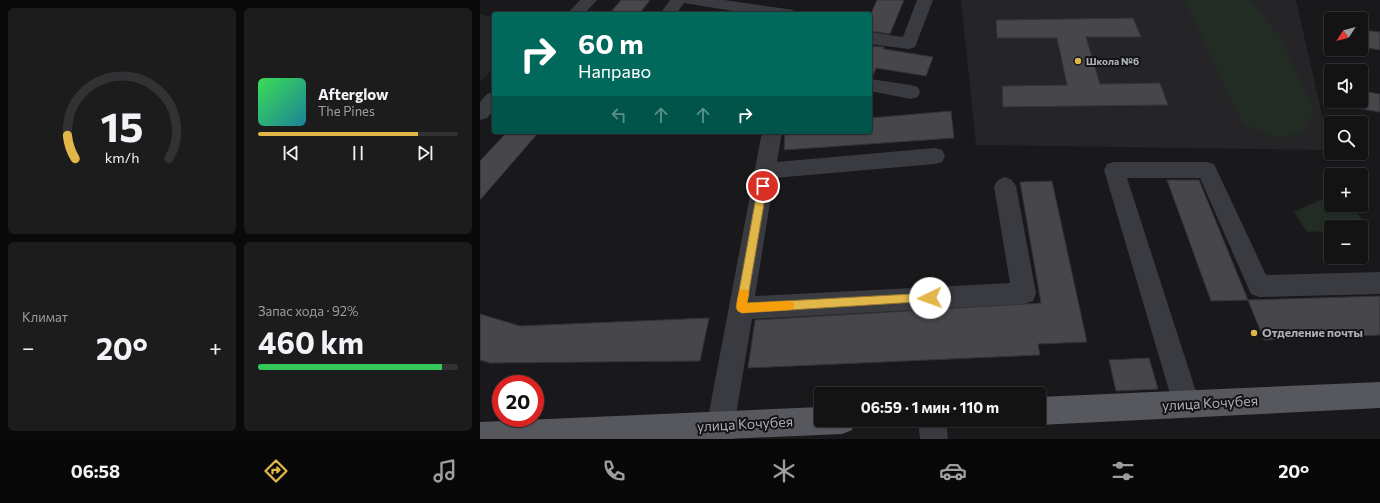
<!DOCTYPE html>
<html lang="ru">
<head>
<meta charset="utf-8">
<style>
  :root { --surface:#131314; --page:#1c1c1d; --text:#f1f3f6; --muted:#9d9ea0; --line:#323234; --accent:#e2b74a }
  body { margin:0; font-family:Commissioner,sans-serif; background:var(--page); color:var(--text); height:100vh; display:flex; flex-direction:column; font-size:15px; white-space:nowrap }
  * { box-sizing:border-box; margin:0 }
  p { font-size:13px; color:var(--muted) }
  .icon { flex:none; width:22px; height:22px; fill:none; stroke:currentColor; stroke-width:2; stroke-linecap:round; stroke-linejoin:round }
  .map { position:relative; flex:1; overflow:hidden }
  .sheet { display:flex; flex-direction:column; gap:8px; padding:8px; background:#0a0a0b; width:480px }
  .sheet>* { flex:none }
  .top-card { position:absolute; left:12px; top:12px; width:380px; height:122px; border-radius:4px; box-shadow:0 1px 3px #0004,0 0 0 1px var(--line); background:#00695c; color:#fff; overflow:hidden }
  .needle { width:26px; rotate:234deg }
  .fabs { position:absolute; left:844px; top:12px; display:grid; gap:8px }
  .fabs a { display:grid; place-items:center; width:44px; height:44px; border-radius:4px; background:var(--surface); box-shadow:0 1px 3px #0004,0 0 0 1px var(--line); font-size:20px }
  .speed { position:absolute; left:12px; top:375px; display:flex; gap:8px; font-size:20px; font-weight:700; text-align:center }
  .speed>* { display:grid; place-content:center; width:52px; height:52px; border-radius:50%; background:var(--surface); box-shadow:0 1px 3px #0004,0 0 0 1px var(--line); line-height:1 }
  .speed .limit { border:6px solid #d22; background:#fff; color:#111 }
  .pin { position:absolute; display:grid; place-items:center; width:34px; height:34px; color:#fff; margin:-17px; border:2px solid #fff; border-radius:50%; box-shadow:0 1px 4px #0007 }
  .me { position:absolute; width:44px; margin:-22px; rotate:267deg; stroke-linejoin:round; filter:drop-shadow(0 0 3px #0008) }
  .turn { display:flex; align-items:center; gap:14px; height:84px; padding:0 20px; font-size:18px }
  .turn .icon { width:52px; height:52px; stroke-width:2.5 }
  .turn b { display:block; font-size:28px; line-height:34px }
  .lanes { display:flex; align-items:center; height:38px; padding:0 20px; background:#0003; justify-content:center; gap:20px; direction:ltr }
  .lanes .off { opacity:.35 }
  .big { font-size:30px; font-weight:700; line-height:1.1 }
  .sheet .tile { flex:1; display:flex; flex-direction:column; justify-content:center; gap:6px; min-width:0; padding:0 14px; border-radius:6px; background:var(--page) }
  .sheet .dial { align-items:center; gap:0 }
  .dial svg { height:104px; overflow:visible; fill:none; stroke:var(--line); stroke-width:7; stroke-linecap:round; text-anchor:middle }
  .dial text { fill:var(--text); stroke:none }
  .song { display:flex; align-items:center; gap:12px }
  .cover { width:48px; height:48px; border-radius:6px; background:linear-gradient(135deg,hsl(130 70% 55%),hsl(190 70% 35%)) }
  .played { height:4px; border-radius:2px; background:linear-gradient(90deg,var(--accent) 80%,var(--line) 80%) }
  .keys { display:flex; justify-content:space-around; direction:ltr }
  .heat { display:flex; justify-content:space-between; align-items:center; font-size:22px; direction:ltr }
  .charge { height:6px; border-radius:3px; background:linear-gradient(90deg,#34c759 92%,var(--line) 0) }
  .sheet .tiles { flex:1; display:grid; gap:8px; grid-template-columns:repeat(2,1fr) }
  .trip { position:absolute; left:334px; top:387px; width:232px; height:40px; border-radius:4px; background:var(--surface); box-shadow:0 1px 3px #0004,0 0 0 1px var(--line); font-weight:700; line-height:40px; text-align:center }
  .tabs { display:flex; height:64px; justify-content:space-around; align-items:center; background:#080808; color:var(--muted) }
  .tabs .icon { width:28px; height:28px }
  .tabs .on { color:var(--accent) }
  .tabs b { font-size:18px; color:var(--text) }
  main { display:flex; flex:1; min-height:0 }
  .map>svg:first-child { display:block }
  .built { fill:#252528 }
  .green { fill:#232b25 }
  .building { fill:#46464b; stroke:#333337 }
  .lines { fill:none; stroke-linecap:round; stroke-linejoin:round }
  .minor { fill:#3a3b40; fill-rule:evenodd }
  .major { fill:#57585e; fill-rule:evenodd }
  .route { fill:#e2b74a; stroke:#937730 }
  .slow { fill:#f59e0b }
  .poi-dot { fill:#e2b74a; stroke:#141416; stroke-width:1.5 }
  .labels { text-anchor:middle; stroke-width:4; stroke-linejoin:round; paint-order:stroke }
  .far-poi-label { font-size:10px; font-weight:bold; fill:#adb0b9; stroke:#141416; text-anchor:start }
  .poi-label { font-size:12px; font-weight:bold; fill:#adb0b9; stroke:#141416; text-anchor:start }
  .near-street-label { font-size:14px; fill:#adb0b9; stroke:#141416 }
</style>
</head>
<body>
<main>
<section class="sheet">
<div class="tiles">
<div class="tile dial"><svg viewBox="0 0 100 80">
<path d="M14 69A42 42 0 1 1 86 69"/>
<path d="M14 69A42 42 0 0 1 8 51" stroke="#e2b74a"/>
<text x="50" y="56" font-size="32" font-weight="700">15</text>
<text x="50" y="72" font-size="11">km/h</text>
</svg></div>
<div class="tile">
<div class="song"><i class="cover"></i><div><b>Afterglow</b><p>The Pines</p></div></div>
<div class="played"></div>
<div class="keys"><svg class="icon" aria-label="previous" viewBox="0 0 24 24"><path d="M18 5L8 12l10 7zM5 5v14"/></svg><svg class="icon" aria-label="pause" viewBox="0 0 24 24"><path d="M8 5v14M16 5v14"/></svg><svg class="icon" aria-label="next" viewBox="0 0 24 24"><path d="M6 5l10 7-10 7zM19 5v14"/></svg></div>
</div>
<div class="tile"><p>Климат</p>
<div class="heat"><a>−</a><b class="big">20°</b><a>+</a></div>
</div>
<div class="tile"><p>Запас хода · 92%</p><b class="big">460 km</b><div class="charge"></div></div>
</div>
</section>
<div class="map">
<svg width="900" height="439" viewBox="0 0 900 439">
  <rect width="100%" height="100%" fill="#19191b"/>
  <g class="built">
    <path d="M481 0H816L850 150 496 145Z"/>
    <path d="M0 14 14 18V68L0 82Z"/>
  </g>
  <g class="green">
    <path d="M704 0H769L800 36 834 110 823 132 798 138 763 124Z"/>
    <path d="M851 195V205H872L888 230H881V227H851V231L827 232 814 212Z"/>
  </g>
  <g class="building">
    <path d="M141 0H170L159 14H129Z"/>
    <path d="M397 0H424L410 34 390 31V16Z"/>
    <path d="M653 18 661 37H606L620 84 680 83 688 105 523 107 522 86 587 85 577 38H517L516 20Z"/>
    <path d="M881 30 900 32V50L881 47Z"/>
    <path d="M390 46 404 47V49L453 57 446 76 396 68 392 78H390Z"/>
    <path d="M881 91 900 94V112L881 109Z"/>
    <path d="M471 111 474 138 304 150 305 132H390V118Z"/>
    <path d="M27 132H59L0 200V161Z"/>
    <path d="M687 180H719L768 300 731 301Z"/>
    <path d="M572 181 607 342 558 344 560 355 268 368 275 320 561 303 540 182Z"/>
    <path d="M900 296V335L784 340 768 300Z"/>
    <path d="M0 314 40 326 229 318 220 361 10 363 0 360Z"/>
    <path d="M669 358 678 389 636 391 629 360Z"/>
  </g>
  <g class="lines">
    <g class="minor">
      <path d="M100 0H117L104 14H87Z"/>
      <path d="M190 0H244L307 9 313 10 315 14H272L204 3 196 14H180Z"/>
      <path d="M437 0H453L435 47 429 49 390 44V32L423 37Z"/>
      <path d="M390 79 431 85 438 87 440 92 438 97 431 99 390 91Z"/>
      <path d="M14 92V110L7 118 0 120V102L7 94Z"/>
      <path d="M282 132H302L297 162 455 148 462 150 465 156 462 162 455 164 294 178 275 296 530 283 514 186 518 180 525 177 532 180 536 186 556 293 553 301 544 304 272 319 252 439H224Z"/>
      <path d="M634 162H727L734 164 786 275 900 272V294L779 297 771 294 720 178H647L720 404 716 414 706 418 696 414 624 170 627 164Z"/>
      <path d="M438 420H466L468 439H440Z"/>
    </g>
    <g class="major">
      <path d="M900 382V408L559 425 549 420H559V397Z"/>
      <path d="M341 407V420H376L372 430 362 434 246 439H0V422Z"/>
    </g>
  </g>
  <path class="route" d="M283 183 287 186 267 303 450 293 453 295 455 298 453 301 262 313 258 311 256 308 278 186Z"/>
  <path class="slow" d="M264 289 267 290 269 294 267 303 309 301 313 302 314 305 313 309 309 310 262 313 258 311C255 306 258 296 260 290Z"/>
  <g class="poi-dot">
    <circle cx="598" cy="61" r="4"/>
    <circle cx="774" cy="333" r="4"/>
  </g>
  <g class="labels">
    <g class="far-poi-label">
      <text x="606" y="65">Школа №6</text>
    </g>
    <g class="poi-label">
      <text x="782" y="337">Отделение почты</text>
    </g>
    <g class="near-street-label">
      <text transform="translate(730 403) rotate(-3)" y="5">улица Кочубея</text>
      <text transform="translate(265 424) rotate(-3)" y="5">улица Кочубея</text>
    </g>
  </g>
</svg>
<div class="fabs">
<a><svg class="needle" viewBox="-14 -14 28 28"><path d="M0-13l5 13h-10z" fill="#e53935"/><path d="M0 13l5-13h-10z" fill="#9d9ea0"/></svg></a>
<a><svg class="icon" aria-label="sound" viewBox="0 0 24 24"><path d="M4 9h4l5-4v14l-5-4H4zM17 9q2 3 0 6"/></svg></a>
<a><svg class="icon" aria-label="search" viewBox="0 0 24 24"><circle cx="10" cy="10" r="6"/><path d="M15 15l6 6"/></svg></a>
<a>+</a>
<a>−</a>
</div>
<div class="speed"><div class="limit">20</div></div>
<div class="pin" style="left:283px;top:186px;background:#d93025"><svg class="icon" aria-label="arrive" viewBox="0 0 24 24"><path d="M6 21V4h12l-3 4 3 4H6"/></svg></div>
<svg class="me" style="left:450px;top:298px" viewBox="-20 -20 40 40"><circle r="19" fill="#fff"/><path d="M0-13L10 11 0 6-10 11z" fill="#e2b74a"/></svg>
<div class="trip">06:59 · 1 мин · 110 m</div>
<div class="top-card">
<div class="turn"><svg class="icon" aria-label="right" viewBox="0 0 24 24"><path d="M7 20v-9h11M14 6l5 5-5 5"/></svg><div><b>60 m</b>Направо</div></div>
<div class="lanes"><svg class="icon off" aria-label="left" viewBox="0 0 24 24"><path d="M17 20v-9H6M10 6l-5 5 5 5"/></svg><svg class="icon off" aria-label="ahead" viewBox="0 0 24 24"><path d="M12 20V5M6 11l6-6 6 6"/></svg><svg class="icon off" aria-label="ahead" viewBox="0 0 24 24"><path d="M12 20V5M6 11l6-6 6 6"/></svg><svg class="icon" aria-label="right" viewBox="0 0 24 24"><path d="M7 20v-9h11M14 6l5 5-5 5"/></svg></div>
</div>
</div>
</main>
<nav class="tabs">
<b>06:58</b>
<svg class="icon on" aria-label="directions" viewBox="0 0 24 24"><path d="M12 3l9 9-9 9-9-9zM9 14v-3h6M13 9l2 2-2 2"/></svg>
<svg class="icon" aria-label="music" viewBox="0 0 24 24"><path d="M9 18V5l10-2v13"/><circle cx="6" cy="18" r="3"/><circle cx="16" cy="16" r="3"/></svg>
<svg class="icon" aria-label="phone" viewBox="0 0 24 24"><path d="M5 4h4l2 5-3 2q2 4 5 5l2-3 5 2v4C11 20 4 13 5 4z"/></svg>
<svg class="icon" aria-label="climate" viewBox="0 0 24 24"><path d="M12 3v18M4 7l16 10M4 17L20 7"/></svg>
<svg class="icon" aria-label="car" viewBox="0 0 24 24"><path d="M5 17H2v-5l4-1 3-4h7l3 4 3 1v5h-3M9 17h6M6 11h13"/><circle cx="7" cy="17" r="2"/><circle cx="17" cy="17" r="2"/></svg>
<svg class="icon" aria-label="filters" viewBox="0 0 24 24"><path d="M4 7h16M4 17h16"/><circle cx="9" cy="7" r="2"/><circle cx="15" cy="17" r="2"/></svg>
<b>20°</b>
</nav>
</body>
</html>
